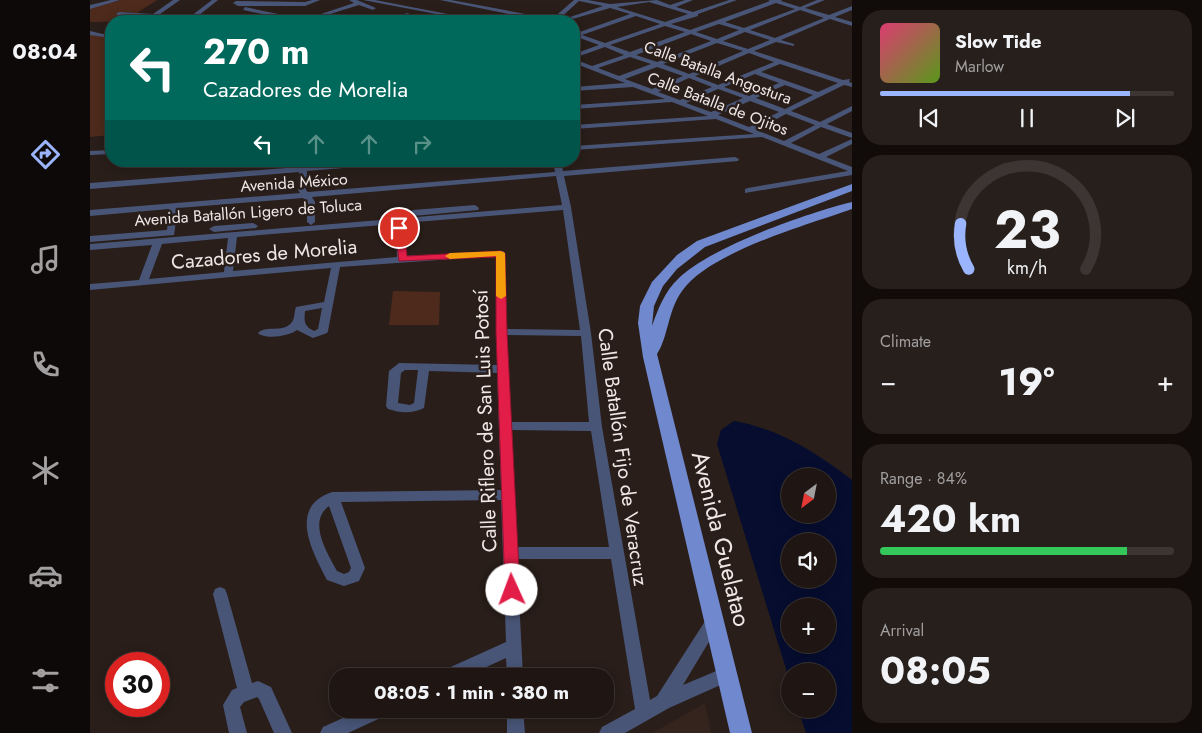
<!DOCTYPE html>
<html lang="en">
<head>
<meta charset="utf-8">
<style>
  :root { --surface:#1f1613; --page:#271f1c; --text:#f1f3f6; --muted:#a19fa0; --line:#3c3533; --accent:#9ab5fd }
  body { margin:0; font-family:Jost,sans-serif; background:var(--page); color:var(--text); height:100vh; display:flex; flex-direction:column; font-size:19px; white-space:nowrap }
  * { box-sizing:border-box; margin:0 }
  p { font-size:16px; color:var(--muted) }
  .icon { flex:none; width:28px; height:28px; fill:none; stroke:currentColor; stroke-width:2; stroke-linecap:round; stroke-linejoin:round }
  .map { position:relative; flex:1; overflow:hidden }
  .details { display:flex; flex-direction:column; gap:10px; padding:10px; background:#110c0a; width:350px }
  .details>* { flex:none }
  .top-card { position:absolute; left:15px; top:15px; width:475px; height:152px; border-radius:20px; box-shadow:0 2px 12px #0003,0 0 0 1px var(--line); background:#00695c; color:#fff; overflow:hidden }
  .needle { width:32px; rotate:212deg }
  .buttons { position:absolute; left:691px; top:468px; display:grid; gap:10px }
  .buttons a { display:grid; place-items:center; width:55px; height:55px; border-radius:50%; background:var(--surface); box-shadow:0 2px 12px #0003,0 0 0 1px var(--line); font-size:25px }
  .speed { position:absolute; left:15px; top:652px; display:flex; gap:10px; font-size:25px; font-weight:700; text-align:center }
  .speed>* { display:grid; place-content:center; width:65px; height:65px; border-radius:50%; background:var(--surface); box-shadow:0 2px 12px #0003,0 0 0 1px var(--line); line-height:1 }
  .speed .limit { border:8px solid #d22; background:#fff; color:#111 }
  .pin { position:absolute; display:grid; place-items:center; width:42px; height:42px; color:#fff; margin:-21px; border:2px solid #fff; border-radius:50%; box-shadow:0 1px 5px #0007 }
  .me { position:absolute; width:55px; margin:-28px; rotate:358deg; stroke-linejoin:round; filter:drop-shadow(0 0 4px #0008) }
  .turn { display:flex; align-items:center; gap:18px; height:105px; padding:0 15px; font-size:22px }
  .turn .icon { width:65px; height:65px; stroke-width:2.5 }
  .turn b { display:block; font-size:35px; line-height:42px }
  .lanes { display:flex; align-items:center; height:48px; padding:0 15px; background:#0003; justify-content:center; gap:25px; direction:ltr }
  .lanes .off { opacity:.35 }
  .big { font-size:38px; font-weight:700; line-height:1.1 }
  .details .widget { flex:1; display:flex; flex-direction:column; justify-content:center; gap:8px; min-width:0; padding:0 18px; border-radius:20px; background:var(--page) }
  .details .dial { align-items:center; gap:0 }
  .dial svg { height:130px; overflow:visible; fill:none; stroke:var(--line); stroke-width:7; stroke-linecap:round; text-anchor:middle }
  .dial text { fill:var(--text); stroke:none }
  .song { display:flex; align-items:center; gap:15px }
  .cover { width:60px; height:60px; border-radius:8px; background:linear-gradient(135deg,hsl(340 70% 55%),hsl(90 70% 35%)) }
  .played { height:5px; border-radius:2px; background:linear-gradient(90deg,var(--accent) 85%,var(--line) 85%) }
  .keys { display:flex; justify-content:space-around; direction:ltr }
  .heat { display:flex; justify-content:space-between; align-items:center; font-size:28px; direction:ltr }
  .charge { height:8px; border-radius:4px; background:linear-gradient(90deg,#34c759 84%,var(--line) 0) }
  .trip { position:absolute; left:239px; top:668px; width:285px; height:50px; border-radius:20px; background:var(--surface); box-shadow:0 2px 12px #0003,0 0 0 1px var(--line); font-weight:700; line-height:50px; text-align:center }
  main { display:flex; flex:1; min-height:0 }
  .tabs { display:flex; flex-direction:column; width:90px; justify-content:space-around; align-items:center; background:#0c0908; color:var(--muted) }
  .tabs .icon { width:35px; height:35px }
  .tabs .current { color:var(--accent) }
  .tabs b { font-size:22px; color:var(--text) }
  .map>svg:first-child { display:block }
  .built { fill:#35241d }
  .green { fill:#4d2a1b }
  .water { fill:#060d2f; fill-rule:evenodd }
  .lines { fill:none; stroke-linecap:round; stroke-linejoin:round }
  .minor { fill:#495577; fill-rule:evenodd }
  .major { fill:#6f88ce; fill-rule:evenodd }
  .route { fill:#e11d48; stroke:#92132f }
  .slow { fill:#f59e0b }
  .labels { text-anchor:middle; stroke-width:5; stroke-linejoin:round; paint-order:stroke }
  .far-street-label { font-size:16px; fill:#f0e8e5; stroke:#291e19 }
  .street-label { font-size:20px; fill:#f0e8e5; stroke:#291e19 }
  .near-street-label { font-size:24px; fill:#f0e8e5; stroke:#291e19 }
</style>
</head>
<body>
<main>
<nav class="tabs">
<b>08:04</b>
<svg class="icon current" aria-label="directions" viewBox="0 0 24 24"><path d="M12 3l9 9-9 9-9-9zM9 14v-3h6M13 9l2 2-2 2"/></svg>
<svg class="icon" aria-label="music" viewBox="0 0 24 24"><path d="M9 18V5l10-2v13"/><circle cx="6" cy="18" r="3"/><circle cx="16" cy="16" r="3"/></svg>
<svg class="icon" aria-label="phone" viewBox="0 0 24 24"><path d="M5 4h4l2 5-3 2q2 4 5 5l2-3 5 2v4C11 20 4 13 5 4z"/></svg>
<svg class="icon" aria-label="climate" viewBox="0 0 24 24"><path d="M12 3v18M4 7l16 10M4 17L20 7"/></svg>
<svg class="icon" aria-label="car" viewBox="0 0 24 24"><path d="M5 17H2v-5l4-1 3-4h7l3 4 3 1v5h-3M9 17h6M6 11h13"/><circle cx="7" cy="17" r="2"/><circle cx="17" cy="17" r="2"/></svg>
<svg class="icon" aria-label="filters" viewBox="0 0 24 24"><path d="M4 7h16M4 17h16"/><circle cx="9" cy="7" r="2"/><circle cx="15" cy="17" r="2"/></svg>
</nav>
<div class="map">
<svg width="762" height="733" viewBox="0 0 762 733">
  <rect width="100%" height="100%" fill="#291e19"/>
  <path class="built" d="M615 703 621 733H562L573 727Z"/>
  <g class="green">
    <path d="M31 0H67L47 13 36 12 26 17 67 21 0 22V8Z"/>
    <path d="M0 33 21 34V135L0 137Z"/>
    <path d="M303 291 350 292 349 325H299Z"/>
  </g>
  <path class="water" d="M644 421C690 429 725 452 762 480V733H716L708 709H738V671H700V682L627 444 631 430ZM700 476H738V514H700ZM700 541H738V579H700ZM700 606H738V644H700Z"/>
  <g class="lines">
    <g class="minor">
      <path d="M21 0H30L0 9V5Z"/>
      <path d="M83 0H90L70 14 101 16 122 0H128L108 16 121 17 119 20 29 16 26 14 29 12 63 14Z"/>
      <path d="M222 0H230L215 6H148L143 3 146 1 215 2Z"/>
      <path d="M259 0H267L286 8 283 10 269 5 221 20 216 19 264 3Z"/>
      <path d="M273 0H285L394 21H383Z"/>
      <path d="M350 0H361L462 19 484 0H498L520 4 567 0 580 5 595 0H603L586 7 603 12 639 0H647L608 14V16L581 24 600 30 680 1 678 0H692L691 1 710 7 727 0H735L715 8 739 15 762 6V10L745 17 762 22V26L740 19 691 40 704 44V46L686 42 664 51 753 80 760 79 759 82 762 83V87L754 85 701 111 730 122 762 106V111L737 124 762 133V138L731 127 701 143 729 154 762 139V144L736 157 762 167V175L655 193V189L658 188 758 171 672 137 484 150V146L664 134 626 119 484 129V125L618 116 582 102 484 109V105L575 99 543 87 484 91V87L535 83 484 63V59L502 66 534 55 515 47 484 58V54L509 45 487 37 484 38V32L487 33 540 14 520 8 476 21H468L513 6 489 1 467 21H454ZM559 2 598 14 575 22 527 7ZM686 3 705 9 654 28 635 22ZM710 10 734 18 685 38 660 30ZM546 16 570 24 515 43 492 35ZM629 24 649 30 627 39 606 32ZM575 26 595 32 540 52 520 45ZM655 32 680 40 658 49 633 41ZM601 34 621 41 567 62 546 55ZM627 43 653 51 599 74 573 64ZM659 53 684 62 628 85 605 76ZM540 57 561 64 529 76 508 68ZM690 64 748 83 728 92 671 72ZM567 67 593 76 562 89 535 79ZM665 74 689 83 659 96 634 87ZM599 78 622 87 590 100 568 92ZM695 85 723 95 695 109 666 98ZM628 89 653 98 621 112 596 103ZM660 101 689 112 659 127 628 115ZM696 114 725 125 694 141 666 130Z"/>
      <path d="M155 7 212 19 215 21H205L153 10Z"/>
      <path d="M316 13 343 20 344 21H335L314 16Z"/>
      <path d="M263 16 281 20 282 21 261 19Z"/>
      <path d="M0 31 21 36V38L0 35Z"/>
      <path d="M21 150V154L0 155V151Z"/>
      <path d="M645 157 649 159 648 161 474 176 481 207 501 333 512 427 560 700 567 696 619 615 624 613 629 615 632 620 593 685 638 666 644 669 646 674 644 679 579 708 535 733H509L512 727 545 709 521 559H427L433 676H417L416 658 377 676H352L354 670 416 642 411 500 251 502 275 568 269 581 254 586 237 580C223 553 197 507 242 492L411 490 407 373 339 371 334 408C321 414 311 413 298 409L296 406 299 371 309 363 407 365 406 256 250 267 238 331 237 333 223 338 207 330C200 336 175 340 168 333 177 324 193 334 202 322 205 318 204 312 206 307L234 302 241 268 0 290V284L49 280 62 245 0 250V244L472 205 466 176 222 197 225 202V222L221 225 217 222V202L213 198 88 208 84 235 0 242V236L77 230 79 209 0 216V210L210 193 208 190 209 172 0 189V183L209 167 210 161H216L217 166 282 161H319L315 163 217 171 216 190 218 192 465 172 463 161H471L473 171ZM473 210 490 330 416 329 414 251 316 256 314 223ZM305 224 307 257 143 271 147 237ZM138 238 134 272 59 279 72 244ZM232 308 228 329 224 331C214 326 214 322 215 311ZM417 335 491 336 499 422H421ZM315 370H328L324 403 320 405 308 403 311 373ZM421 430 501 431 519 547H427ZM239 506 261 568 259 572 254 574 247 571C238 554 217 522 239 506Z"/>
      <path d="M385 205 389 208 388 210 323 216 319 213 323 210Z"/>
      <path d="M163 223 168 226 166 228 124 232 119 229 124 226Z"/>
      <path d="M130 587 135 589 137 594 162 683 168 681 181 687 202 733H184L169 699 167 697 154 702 150 707 157 733H139L133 705 142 690 147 688 123 594 125 589Z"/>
      <path d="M273 709H299L297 715 258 733H230L233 727Z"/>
      <path d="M417 709H433L435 733H417Z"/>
    </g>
    <path class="major" d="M762 184V191L615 247 587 269 573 286 564 306 562 326C568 309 575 291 588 279 620 247 717 213 762 202V209C717 225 619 252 592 291 578 310 578 338 567 354L662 733H640L553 357 548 323 550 306 562 282 587 255 607 241Z"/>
  </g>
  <path class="route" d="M309 225 314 228 317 256 411 251 415 253 417 332 430 590 428 595 422 596 417 595 415 590 406 332V257L309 261 305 228Z"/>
  <path class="slow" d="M411 251 415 253 416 296 411 299 406 296V256L360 259 355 256 360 253Z"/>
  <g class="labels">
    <g class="far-street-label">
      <text transform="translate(628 72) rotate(20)" y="6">Calle Batalla Angostura</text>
      <text transform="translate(628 103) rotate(21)" y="6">Calle Batalla de Ojitos</text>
      <text transform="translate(204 182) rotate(-4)" y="6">Avenida México</text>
      <text transform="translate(158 212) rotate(-4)" y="6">Avenida Batallón Ligero de Toluca</text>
    </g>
    <g class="street-label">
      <text transform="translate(174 254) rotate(-5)" y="7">Cazadores de Morelia</text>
      <text transform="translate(395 421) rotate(-92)" y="7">Calle Riflero de San Luis Potosí</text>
      <text transform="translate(533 457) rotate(82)" y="7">Calle Batallón Fijo de Veracruz</text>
    </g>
    <g class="near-street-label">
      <text transform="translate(631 539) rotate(76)" y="8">Avenida Guelatao</text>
    </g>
  </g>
</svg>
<div class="buttons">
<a><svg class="needle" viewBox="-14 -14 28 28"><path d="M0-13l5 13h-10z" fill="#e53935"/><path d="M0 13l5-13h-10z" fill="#a19fa0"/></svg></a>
<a><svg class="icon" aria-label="sound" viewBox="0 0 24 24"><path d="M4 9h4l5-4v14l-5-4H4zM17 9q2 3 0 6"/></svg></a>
<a>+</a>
<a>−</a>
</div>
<div class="speed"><div class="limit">30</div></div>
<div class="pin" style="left:309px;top:228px;background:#d93025"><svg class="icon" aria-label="arrive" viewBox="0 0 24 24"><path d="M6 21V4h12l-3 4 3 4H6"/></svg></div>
<svg class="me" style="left:422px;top:590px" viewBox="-20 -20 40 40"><circle r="19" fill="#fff"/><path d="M0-13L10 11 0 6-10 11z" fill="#e11d48"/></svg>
<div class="trip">08:05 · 1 min · 380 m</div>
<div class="top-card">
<div class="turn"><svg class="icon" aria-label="left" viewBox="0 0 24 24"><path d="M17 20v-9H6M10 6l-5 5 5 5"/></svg><div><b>270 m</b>Cazadores de Morelia</div></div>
<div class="lanes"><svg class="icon" aria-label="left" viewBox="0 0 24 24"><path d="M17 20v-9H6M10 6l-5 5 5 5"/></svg><svg class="icon off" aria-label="ahead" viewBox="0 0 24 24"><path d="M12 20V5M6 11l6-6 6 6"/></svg><svg class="icon off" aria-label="ahead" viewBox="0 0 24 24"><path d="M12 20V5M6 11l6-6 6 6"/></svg><svg class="icon off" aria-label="right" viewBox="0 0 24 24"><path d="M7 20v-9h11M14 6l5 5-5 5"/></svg></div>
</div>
</div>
<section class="details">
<div class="widget">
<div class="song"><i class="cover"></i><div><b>Slow Tide</b><p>Marlow</p></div></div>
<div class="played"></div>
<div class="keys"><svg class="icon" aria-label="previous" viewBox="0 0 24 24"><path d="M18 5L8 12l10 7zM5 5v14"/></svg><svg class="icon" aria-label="pause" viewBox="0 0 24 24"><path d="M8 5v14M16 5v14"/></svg><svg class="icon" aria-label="next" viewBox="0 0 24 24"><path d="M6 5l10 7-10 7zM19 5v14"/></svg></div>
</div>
<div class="widget dial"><svg viewBox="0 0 100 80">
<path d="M14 69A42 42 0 1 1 86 69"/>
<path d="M14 69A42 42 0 0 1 9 41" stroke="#9ab5fd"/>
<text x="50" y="56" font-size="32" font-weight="700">23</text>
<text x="50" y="72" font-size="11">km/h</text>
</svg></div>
<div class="widget"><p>Climate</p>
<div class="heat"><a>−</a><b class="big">19°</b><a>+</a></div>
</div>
<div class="widget"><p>Range · 84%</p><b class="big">420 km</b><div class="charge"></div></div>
<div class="widget"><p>Arrival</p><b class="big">08:05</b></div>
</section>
</main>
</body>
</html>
